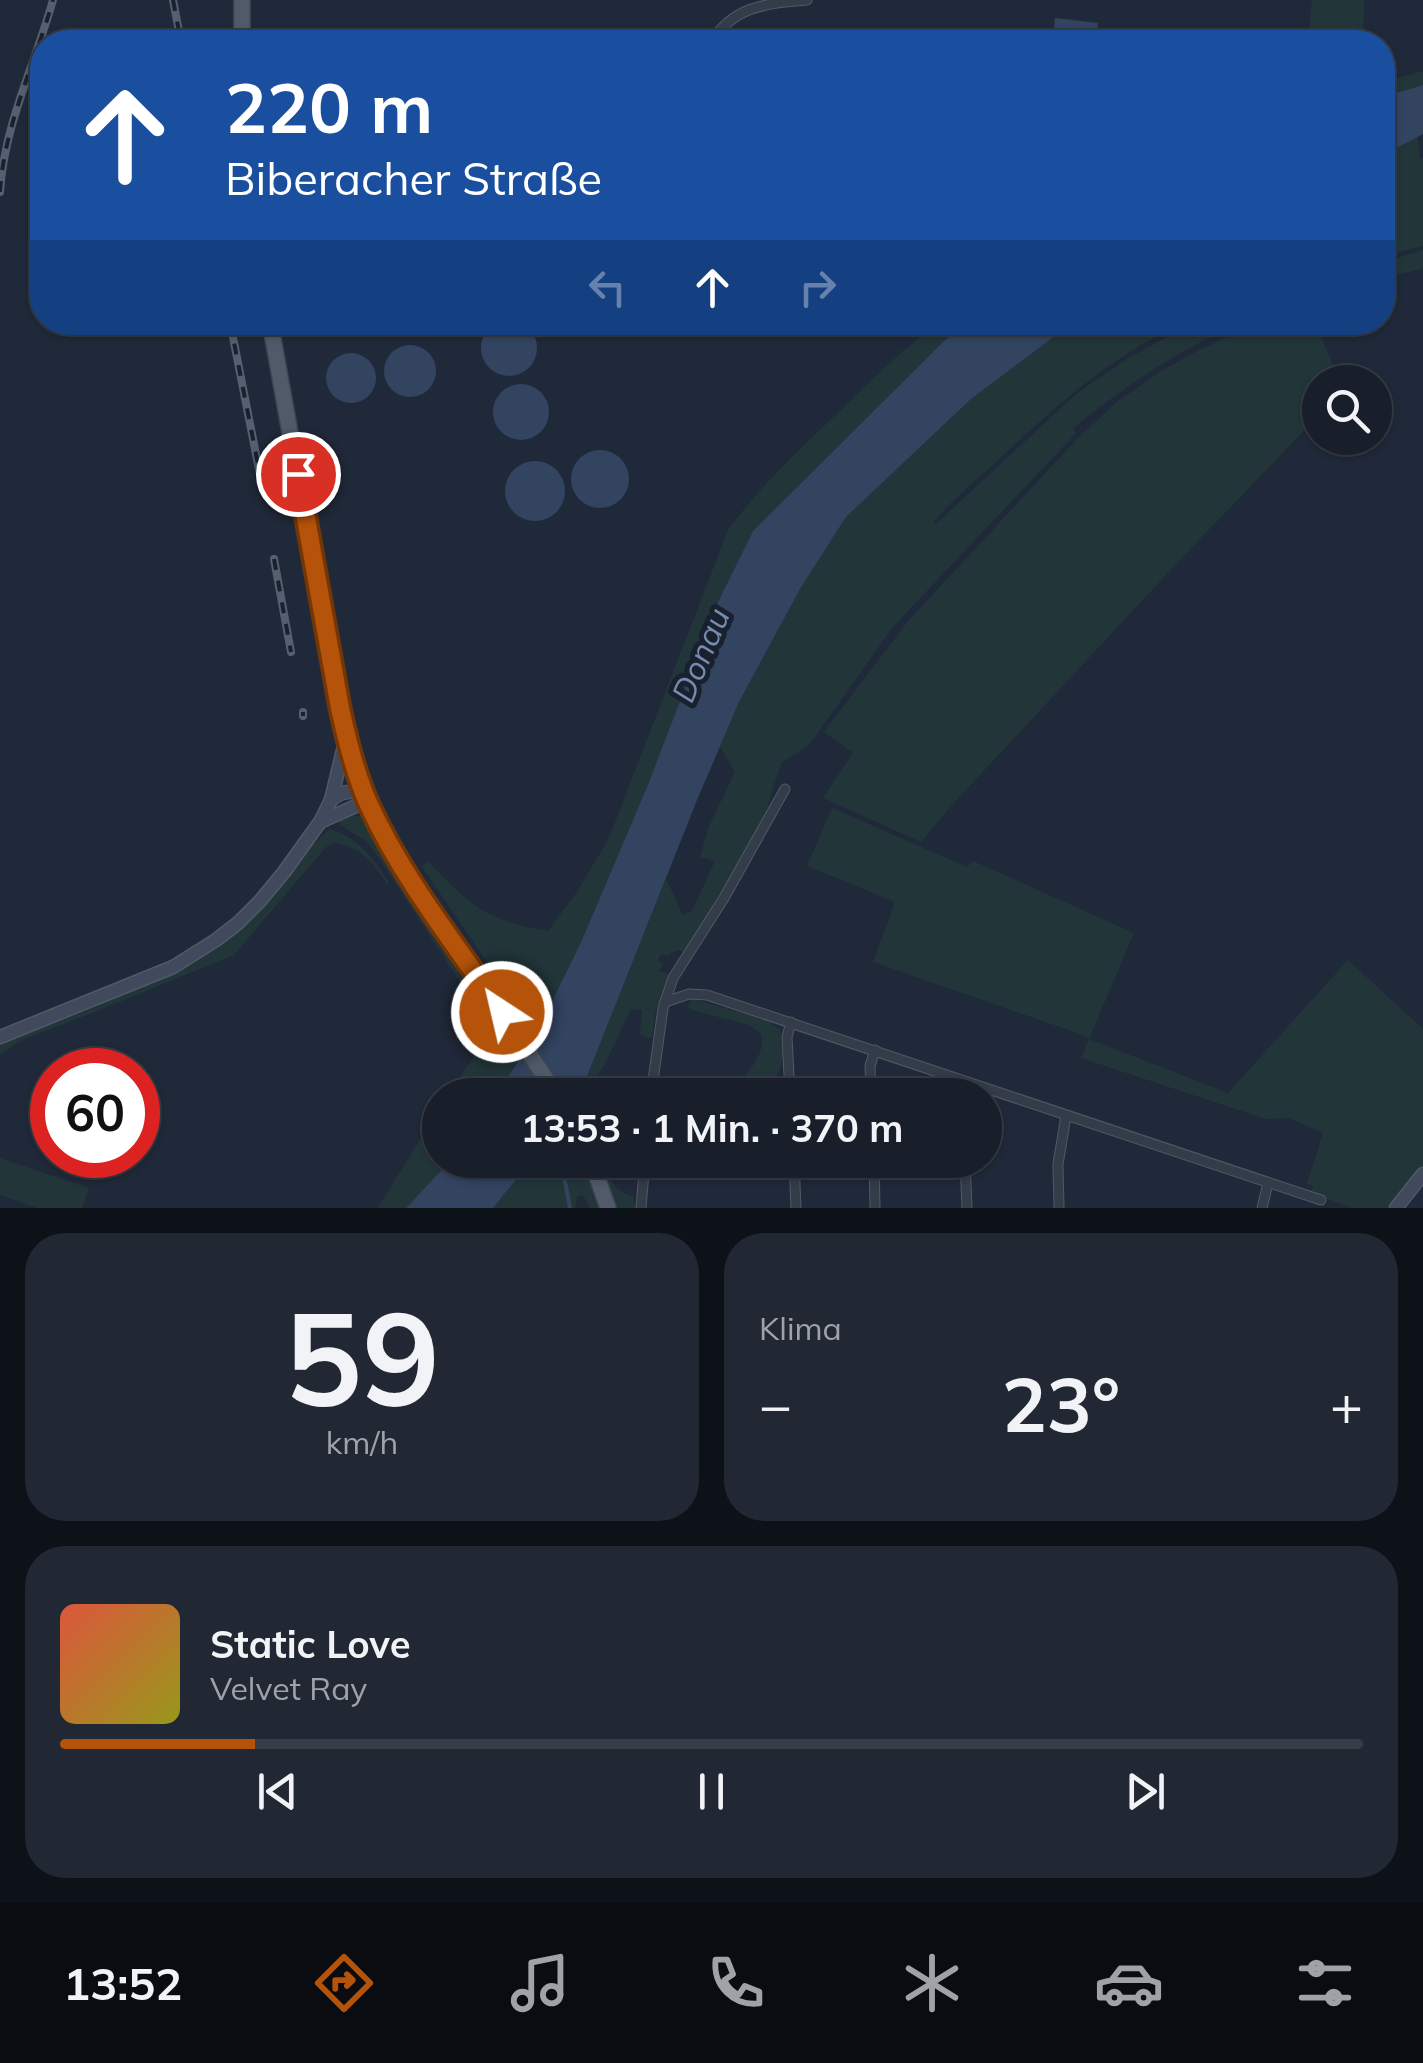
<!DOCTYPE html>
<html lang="de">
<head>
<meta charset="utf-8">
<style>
  :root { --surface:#181f2b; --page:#212733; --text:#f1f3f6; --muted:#9fa2a9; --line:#363d47; --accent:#b45309 }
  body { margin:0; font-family:Mulish,sans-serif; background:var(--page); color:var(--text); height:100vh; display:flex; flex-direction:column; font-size:38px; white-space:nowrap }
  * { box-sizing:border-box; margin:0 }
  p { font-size:32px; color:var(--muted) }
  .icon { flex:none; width:55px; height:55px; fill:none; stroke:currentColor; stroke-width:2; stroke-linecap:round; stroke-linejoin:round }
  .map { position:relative; height:1208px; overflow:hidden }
  .panel { display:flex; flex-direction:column; gap:25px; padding:25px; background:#0d1118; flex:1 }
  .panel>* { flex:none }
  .guide { position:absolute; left:30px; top:30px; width:1365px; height:305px; border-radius:40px; box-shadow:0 2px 8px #0004,0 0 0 2px var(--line); background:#1a4fa0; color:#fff; overflow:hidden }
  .controls { position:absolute; left:1302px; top:365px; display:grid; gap:20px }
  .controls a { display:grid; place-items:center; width:90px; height:90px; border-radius:50%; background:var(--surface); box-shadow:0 2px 8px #0004,0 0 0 2px var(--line); font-size:50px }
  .speed { position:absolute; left:30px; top:1048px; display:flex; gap:20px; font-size:50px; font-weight:700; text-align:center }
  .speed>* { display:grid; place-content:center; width:130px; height:130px; border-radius:50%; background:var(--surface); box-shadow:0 2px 8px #0004,0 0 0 2px var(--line); line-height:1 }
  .speed .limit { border:15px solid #d22; background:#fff; color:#111 }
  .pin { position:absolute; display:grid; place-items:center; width:85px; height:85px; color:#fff; margin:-42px; border:5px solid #fff; border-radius:50%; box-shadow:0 2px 10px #0007 }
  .me { position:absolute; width:110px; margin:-55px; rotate:325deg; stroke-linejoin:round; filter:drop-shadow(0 0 8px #0008) }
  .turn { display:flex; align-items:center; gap:35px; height:210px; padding:0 30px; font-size:45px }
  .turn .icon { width:130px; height:130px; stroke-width:2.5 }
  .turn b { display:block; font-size:70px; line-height:85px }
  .lanes { display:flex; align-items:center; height:95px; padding:0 30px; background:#0003; justify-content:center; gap:50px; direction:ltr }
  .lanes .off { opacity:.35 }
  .big { font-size:75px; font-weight:700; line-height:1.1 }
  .panel .tile { flex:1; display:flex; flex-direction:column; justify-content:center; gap:15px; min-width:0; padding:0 35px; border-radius:40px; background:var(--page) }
  .panel .dial { align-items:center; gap:0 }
  .dial b { font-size:130px; line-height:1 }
  .song { display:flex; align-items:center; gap:30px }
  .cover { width:120px; height:120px; border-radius:15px; background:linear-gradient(135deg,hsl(10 70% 55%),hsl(60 70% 35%)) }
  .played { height:10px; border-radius:5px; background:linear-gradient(90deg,var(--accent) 15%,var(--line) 15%) }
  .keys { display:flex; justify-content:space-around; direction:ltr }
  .heat { display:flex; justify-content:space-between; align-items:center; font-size:55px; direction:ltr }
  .panel .tiles { flex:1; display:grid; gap:25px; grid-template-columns:1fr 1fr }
  .tile:last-child { grid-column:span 2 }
  .trip { position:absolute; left:422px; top:1078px; width:580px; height:100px; border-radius:50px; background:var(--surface); box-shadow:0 2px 8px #0004,0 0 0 2px var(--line); font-weight:700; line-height:100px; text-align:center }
  .dock { display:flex; height:160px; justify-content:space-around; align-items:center; background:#0a0c11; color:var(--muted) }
  .dock .icon { width:70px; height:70px }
  .dock .on { color:var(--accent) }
  .dock b { font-size:45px; color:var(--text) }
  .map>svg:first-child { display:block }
  .green { fill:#22363a }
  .water { fill:#334461 }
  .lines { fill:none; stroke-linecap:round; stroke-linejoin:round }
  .stream { stroke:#334461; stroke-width:4 }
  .street-casing { stroke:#515967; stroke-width:11 }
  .secondary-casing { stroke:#515967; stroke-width:15 }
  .primary-casing { stroke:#3d4553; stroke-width:18 }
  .street { stroke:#343b49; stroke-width:9 }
  .secondary { stroke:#414a5c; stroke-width:12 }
  .primary { stroke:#515a69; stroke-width:15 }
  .rail-casing { stroke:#555f70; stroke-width:8 }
  .rail { stroke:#19212e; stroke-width:4; stroke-dasharray:11; stroke-linecap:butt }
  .route-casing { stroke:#753606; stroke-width:25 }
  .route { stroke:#b45309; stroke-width:18 }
  .labels { text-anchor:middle; stroke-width:10; stroke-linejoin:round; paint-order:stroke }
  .water-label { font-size:32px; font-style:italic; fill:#758baf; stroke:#19212e }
</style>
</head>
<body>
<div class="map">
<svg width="1423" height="1208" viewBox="0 0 1423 1208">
  <rect width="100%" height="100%" fill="#202939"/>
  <g class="green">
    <path d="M1312 0H1364L1363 42H1308Z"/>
    <path d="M1423 71V85L1383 97 1382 82Z"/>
    <path d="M1418 136 1420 159 1423 158V246L1383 256 1382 155Z"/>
    <path d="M1423 250V268L1383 279V262Z"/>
    <path d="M941 323H970L944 341 753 531 719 600 647 787 582 940 536 1034 422 867 428 861C468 904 488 922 548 931L577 892 609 838 728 530C761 485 801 448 841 410 873 379 903 347 941 323Z"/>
    <path d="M1072 323H1182C1110 357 1052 409 995 463 974 482 950 501 933 523L936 524 1077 393 1127 359 1192 323H1241C1179 349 1126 386 1073 428L1076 433 892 628 810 744 781 763 763 821 685 953 677 950 667 956 661 954 658 960 663 965 659 971 670 974 656 1009 652 1037 647 1038 640 1034 642 1010 631 1009 606 1062 586 1095H576L586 1079 666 879 683 915 692 911 715 861 700 857 709 826 735 772 720 747 739 702 800 589 846 517 971 399Z"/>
    <path d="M1258 323H1315L1340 382H1320V414L1177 563 952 805 921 842 823 798 853 753 824 732 908 621 1080 436 1117 402 1158 373 1203 348Z"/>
    <path d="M832 808 967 867 973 861 1134 933 1089 1039 1228 1093 1348 960 1423 1029V1167L1388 1208H1353L1310 1193 1313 1186 1307 1183 1323 1133 1288 1118 1266 1119 1081 1058 1089 1039 1083 1035 873 962 895 902 807 866Z"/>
    <path d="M352 815 361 817 373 829 475 982 503 1029 496 1033H488L462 985 379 858 366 841 340 825 339 821Z"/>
    <path d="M329 829C359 838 372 857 389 882L387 884C372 860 362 849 334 842L325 848 234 955 90 1014 24 1039 0 1054V1044L89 1010 169 974 218 948 259 910 310 848Z"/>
    <path d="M692 999 765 1019 780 1030C785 1064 782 1066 768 1095H727C742 1078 767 1058 761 1034L749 1025 692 1010 687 1006Z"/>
    <path d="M483 1043H488L520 1058 496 1095H448Z"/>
    <path d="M440 1107V1160H451L406 1208H378Z"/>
    <path d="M0 1158 89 1188 82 1208H37L0 1195Z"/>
    <path d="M532 1160H582L596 1191 601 1208H590L583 1195 577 1196 575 1208H493Z"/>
    <path d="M599 1160H603C612 1180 612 1191 634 1197L635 1208H615Z"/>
  </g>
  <g class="water">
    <path d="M1055 18 1098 23 1097 32 1054 28Z"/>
    <path d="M1423 85V134L1383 155V97Z"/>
    <circle cx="509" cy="348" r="28"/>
    <path d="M970 323H1072L971 399 846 517 800 589 739 702 697 800 586 1079 576 1095H496L536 1034 582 940 647 787 719 600 753 531 944 341Z"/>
    <circle cx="410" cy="371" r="26"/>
    <circle cx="351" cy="378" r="25"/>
    <circle cx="521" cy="412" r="28"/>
    <circle cx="600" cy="479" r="29"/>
    <circle cx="535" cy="491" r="30"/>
    <path d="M451 1160H532L493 1208H406Z"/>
  </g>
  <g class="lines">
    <path class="stream" d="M561 1160 570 1208"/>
    <g class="street-casing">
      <g id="street">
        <path d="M711 42C735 5 766 4 807 0"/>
        <path d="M665 1002 689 994 707 995 1321 1200"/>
        <path d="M651 1095 663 1008 673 978 724 898 785 789"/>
        <path d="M790 1095 787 1037 791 1022"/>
        <path d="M871 1095 870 1066 875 1050"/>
        <path d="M794 1160 796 1208"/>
        <path d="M874 1160 875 1208"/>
        <path d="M965 1160 967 1208"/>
        <path d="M641 1208 645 1160"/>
        <path d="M1059 1208 1058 1164 1066 1116"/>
        <path d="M1262 1208 1268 1183"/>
      </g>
    </g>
    <g class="secondary-casing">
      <g id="secondary">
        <path d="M331 800C341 791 351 791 364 792"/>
        <path d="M320 822 367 801"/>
        <path d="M0 1037 173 967 216 940 238 923 260 901 284 872 320 822 331 800 346 738"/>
        <path d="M1396 1208 1423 1174"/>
      </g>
    </g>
    <g class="primary-casing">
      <g id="primary">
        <path d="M242 42V0"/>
        <path d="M270 322 340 709 356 773 369 805 405 869 557 1095"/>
        <path d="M591 1160 608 1208"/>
      </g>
    </g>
    <use href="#street" class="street"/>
    <use href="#secondary" class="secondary"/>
    <use href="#primary" class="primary"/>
    <g class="rail-casing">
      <g id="rail">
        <path d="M173 0 181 42"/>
        <path d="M0 192C4 125 35 64 53 0"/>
        <path d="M230 322 263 490"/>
        <path d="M274 559 291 652"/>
        <path d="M303 712V716"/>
      </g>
    </g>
    <use href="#rail" class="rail"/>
  </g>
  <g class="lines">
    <g class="route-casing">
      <path id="route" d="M298 474 340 708C347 741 355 774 369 805 403 879 456 945 502 1012"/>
    </g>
    <use href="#route" class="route"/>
  </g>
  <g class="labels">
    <g class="water-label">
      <text transform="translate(701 655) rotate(-67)" y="11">Donau</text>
    </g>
  </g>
</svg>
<div class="controls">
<a><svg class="icon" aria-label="search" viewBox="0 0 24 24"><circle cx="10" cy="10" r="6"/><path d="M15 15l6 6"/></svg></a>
</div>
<div class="speed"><div class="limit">60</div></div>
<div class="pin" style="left:298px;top:474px;background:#d93025"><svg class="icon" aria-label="arrive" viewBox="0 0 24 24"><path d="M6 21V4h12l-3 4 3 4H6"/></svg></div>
<svg class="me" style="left:502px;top:1012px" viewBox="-20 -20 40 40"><circle r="17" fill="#b45309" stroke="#fff" stroke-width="3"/><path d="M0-11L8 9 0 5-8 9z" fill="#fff"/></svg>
<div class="trip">13:53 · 1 Min. · 370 m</div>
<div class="guide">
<div class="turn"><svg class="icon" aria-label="ahead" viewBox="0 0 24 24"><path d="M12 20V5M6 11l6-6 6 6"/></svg><div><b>220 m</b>Biberacher Straße</div></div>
<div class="lanes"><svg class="icon off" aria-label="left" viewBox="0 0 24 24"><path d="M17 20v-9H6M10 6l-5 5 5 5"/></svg><svg class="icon" aria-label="ahead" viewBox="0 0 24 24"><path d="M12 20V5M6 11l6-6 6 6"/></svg><svg class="icon off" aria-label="right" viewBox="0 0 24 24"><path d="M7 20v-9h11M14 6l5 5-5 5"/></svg></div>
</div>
</div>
<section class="panel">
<div class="tiles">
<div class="tile dial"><b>59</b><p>km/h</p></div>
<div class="tile"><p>Klima</p>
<div class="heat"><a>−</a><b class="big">23°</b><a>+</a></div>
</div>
<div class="tile">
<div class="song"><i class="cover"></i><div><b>Static Love</b><p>Velvet Ray</p></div></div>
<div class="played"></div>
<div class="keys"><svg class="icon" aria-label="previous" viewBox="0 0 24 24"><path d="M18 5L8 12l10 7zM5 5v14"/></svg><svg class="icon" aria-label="pause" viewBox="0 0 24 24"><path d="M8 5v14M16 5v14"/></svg><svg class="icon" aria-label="next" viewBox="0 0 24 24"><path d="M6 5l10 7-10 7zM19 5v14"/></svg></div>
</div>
</div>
</section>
<nav class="dock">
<b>13:52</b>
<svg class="icon on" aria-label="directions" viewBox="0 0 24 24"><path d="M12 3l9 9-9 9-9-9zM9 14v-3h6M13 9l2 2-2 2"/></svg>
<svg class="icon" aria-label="music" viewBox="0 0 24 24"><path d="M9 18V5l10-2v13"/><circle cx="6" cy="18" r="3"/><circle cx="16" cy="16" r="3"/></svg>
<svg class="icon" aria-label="phone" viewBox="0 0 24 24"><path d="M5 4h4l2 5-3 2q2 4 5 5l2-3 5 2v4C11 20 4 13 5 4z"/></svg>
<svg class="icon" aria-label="climate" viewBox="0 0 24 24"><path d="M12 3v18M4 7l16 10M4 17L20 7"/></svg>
<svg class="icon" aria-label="car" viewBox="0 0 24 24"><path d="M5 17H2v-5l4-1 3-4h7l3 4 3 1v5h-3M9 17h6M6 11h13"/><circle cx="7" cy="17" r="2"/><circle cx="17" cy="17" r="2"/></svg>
<svg class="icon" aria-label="filters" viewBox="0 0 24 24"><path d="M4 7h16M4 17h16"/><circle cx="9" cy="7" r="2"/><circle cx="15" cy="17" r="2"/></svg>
</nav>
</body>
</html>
